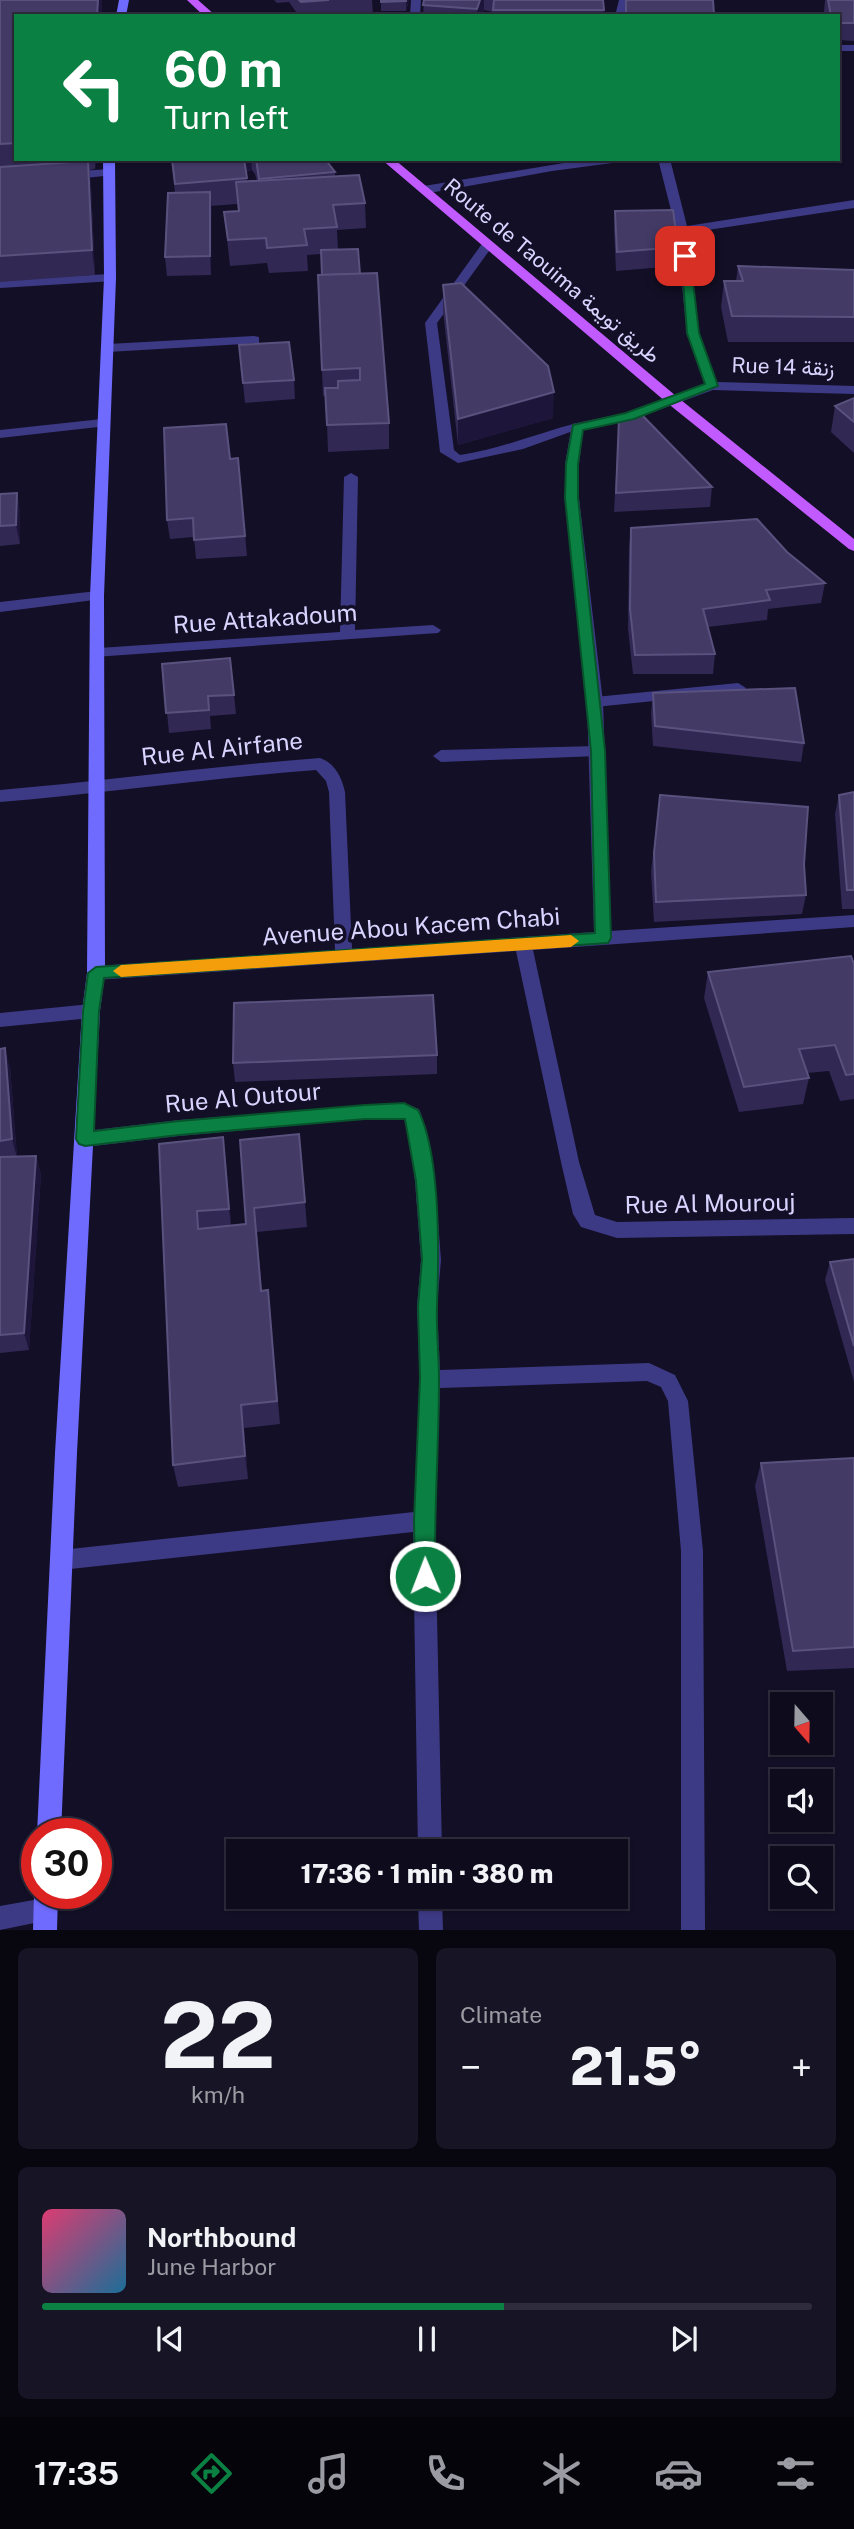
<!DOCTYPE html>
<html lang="en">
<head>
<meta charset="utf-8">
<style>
  :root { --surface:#0e0b1c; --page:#171425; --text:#f1f3f6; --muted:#9b9ba3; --line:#2e2b3b; --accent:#0b8043 }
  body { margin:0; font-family:"Public Sans",Vazirmatn,sans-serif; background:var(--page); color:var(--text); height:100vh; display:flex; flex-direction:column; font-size:26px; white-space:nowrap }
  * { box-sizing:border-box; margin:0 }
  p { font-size:23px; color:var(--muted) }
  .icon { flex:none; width:38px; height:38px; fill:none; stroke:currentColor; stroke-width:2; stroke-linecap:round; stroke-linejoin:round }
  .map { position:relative; height:1930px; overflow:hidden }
  .panel { display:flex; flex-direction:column; gap:18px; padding:18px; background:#08060f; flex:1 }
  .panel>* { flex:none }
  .top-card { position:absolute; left:14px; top:14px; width:826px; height:147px; border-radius:0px; box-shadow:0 2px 5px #0004,0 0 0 2px var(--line); background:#0b8043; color:#fff; overflow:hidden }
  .needle { width:46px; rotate:160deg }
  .fabs { position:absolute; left:770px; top:1692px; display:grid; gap:14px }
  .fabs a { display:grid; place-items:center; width:63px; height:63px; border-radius:0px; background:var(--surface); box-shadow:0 2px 5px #0004,0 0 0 2px var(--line); font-size:35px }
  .speed { position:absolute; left:21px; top:1818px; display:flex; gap:14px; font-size:35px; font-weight:700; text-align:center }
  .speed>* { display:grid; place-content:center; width:91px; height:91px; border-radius:50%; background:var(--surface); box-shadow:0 2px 5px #0004,0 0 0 2px var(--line); line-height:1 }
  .speed .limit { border:10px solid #d22; background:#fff; color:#111 }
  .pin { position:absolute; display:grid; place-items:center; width:60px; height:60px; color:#fff; margin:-30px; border-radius:14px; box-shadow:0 4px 10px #0006 }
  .me { position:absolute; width:77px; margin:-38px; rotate:359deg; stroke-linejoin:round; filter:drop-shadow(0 0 5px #0008) }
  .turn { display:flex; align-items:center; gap:24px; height:147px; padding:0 35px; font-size:32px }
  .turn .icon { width:91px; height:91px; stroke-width:2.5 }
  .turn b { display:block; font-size:49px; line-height:60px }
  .big { font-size:52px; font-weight:800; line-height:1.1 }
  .panel .widget { flex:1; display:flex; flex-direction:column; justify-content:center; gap:10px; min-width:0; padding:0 24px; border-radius:10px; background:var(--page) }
  .panel .dial { align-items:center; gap:0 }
  .dial b { font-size:91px; line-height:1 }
  .song { display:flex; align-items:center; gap:21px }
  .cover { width:84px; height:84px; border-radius:10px; background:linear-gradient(135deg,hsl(340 70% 55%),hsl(200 70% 35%)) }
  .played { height:7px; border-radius:4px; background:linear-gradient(90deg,var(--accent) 60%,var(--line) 60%) }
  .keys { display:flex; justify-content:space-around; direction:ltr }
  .heat { display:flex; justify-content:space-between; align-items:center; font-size:38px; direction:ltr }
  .panel .tiles { flex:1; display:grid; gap:18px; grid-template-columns:1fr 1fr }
  .widget:last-child { grid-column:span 2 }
  .trip { position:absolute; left:226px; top:1839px; width:402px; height:70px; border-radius:0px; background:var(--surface); box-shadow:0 2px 5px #0004,0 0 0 2px var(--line); font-weight:800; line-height:70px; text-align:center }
  .tabs { display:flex; height:112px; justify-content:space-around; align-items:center; background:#06040b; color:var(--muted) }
  .tabs .icon { width:49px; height:49px }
  .tabs .on { color:var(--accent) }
  .tabs b { font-size:32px; color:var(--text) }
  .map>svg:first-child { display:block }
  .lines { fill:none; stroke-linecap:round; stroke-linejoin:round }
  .lane { fill:#3d3a85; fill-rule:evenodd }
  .street { fill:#3d3a85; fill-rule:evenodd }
  .secondary { fill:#6f6bff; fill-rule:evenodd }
  .primary { fill:#c25bff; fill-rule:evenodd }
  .wall { fill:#312854; fill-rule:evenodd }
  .shaded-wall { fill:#1d163a }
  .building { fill:#433a66; stroke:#5a527e; stroke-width:2 }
  .route { fill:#0b8043; stroke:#07532c; stroke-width:2 }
  .slow { fill:#f59e0b }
  .labels { text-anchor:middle; stroke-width:7; stroke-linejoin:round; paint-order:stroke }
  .far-street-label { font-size:21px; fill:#d9d4ff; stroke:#130f26 }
  .street-label { font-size:24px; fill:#d9d4ff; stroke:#130f26 }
</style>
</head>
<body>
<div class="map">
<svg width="854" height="1931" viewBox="0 0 854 1931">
  <rect width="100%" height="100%" fill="#130f26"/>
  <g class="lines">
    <g class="lane">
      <path d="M488 240 494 244 437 323 454 450 460 455C501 449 538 433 577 423L584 427 523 449 458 463 440 452 425 323 484 241Z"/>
      <path d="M254 336 259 337V343L108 352 101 348 108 344Z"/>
      <path d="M738 683 746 688 743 692 595 707 587 702 595 697Z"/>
      <path d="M598 746 606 751 598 756 441 762 433 756 441 750Z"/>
    </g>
    <g class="street">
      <path d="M411 0H421L420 16H410Z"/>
      <path d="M619 0H629L625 16H615Z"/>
      <rect x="838" y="45" width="16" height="6"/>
      <path d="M588 159H626L620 162 552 171 424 194 418 190 424 186Z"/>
      <path d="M658 159H670L687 226 854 200V208L688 233 699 333 717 382 854 386V394L713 390 634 419 583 430 579 464V498L603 702 611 931 854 915V927L533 950 579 1162 595 1215 617 1222 854 1218V1234L617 1238 581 1227 573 1214 561 1162 516 951 96 980 90 978 87 973 90 968 96 966 335 950 329 792 326 781 316 770C210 778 106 793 0 802V790C107 781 213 766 320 758 335 763 342 778 345 792L352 949 594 932 587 702 565 498V464L572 424 625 413 705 384 687 333 676 230Z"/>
      <path d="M109 169 113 171V175L67 180 61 176 67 172Z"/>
      <path d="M110 274 114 275V281L0 288V280Z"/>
      <path d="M102 419 107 420V426L0 438V430Z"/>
      <path d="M351 473 358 477 355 630 433 625 441 630 438 633 94 657 91 653 94 649 99 648 340 632 344 477Z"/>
      <path d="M97 591 102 593 104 596 102 599 0 612V602Z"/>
      <path d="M91 1004 97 1006 100 1011 97 1016 91 1018 0 1027V1013Z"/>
      <path d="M404 1103 419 1109 421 1114 428 1136 435 1181 441 1260 437 1307 440 1370 649 1363 675 1375 688 1401 703 1551 705 1931H681V1551L668 1401 661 1387 647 1381 440 1388 435 1521 442 1852H418L413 1532 61 1570 53 1567 50 1560 53 1553 61 1550 414 1512 420 1379 417 1307 421 1260 415 1181 410 1136 404 1119H365L179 1136 85 1147 78 1144 76 1139 78 1134 85 1131 179 1120Z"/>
      <path d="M418 1897H442L443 1931H419Z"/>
      <path d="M45 1898 54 1901 57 1910 54 1919 0 1930V1906Z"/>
    </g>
    <g class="secondary">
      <path d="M119 0H129L126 16H116Z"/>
      <path d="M103 159H115L116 278 104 596 105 973 100 1011 77 1453 61 1834H37L55 1453 82 1011 87 973 90 596 104 278Z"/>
      <path d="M37 1887V1894H58L57 1931H33L34 1894Z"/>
    </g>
    <g class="primary">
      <path d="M187 0H198L216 16H204Z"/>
      <path d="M381 159H394L676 396 854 539V551L849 549 666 402Z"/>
    </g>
  </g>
  <g class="wall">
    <path d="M0 0 16 16V159H96L95 169 89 170 91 186 95 275 0 282Z"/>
    <path d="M274 0H372L373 15 299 16 289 2 277 3Z"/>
    <path d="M381 0H409L406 11H381Z"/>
    <path d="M424 0H603L604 16H493V12L484 10 483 16H423Z"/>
    <path d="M626 0H713L714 16H625Z"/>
    <path d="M825 0H854V41L838 40V16H825L824 11Z"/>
    <path d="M171 159H325L335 172V176L365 203 366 228 337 230 338 249 360 274 389 423V449L328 452 326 395 323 396 318 275H322L321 254 307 255 308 271 269 273 267 263 230 266 224 212 238 211 237 204 211 206V275L167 276 165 257 175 193ZM252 170 255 174 257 181 247 182 246 172Z"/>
    <path d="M615 211 678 247 676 266 616 271 614 229Z"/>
    <path d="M738 266 854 270V342H728L721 307 724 281H736Z"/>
    <path d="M443 285 553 418 458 445 443 311Z"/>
    <path d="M239 345 294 380 295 399 245 403Z"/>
    <path d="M854 398V453L831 432 835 406Z"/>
    <path d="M619 418 712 487 710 507 614 512Z"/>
    <path d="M238 458 247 556 196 559 194 537 170 539 167 520 230 459Z"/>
    <path d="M17 493 20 513V544L0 546V494Z"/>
    <path d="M631 528 787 552 825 583 821 603 768 609 767 620 708 627 715 654 713 674H633L628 629 629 547Z"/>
    <path d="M162 664 234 695 236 714 210 716 211 729 169 733Z"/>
    <path d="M653 693 804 743 801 762 653 746 651 713Z"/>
    <path d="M854 792V909H842L835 814 839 795Z"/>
    <path d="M660 795 804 864 806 895 802 914 654 922 651 872Z"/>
    <path d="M854 964V1099L840 1101 829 1071 807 1073 809 1078 803 1104 739 1112 704 998 708 972Z"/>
    <path d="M0 1049 10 1067 17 1157 36 1156 41 1175 29 1350 0 1353Z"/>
    <path d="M437 1055V1074L235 1082 233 1063Z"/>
    <path d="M240 1140 305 1202 307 1227 257 1232 262 1291 268 1290 280 1424 244 1428 248 1479 178 1487 173 1465 159 1144 226 1162 231 1225 246 1224Z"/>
    <path d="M854 1259V1382L825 1280 830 1262Z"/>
    <path d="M854 1458V1668L787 1671 755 1486 761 1463Z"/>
  </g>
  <g class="shaded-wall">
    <path d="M98 0H102V16H97Z"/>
    <path d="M406 0H409L406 11Z"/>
    <path d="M480 0H484V10L483 16H477V9Z"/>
    <path d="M243 159H251L252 170 244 172Z"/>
    <path d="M88 161 91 186 95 275 92 250Z"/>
    <path d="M210 192 212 210 211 275 210 256Z"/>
    <path d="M554 392 553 418 458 445V419Z"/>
    <path d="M17 493 20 513V544L16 525Z"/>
    <path d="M5 1048 10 1067 17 1158 12 1139Z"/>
    <path d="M223 1137 226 1162 232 1233 229 1209Z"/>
    <path d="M36 1156 41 1175 29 1350 24 1333Z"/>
    <path d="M241 1405 244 1428 248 1479 245 1456Z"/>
  </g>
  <g class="building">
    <path d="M0 0H98L97 16H16V143L0 144Z"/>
    <path d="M299 0H329L301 2Z"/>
    <path d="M381 0H406V1L381 2Z"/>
    <path d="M424 0H480L477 9 423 5Z"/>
    <path d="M494 0H603L604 10H493Z"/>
    <path d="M626 0H713L714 15 626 14Z"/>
    <path d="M828 0H854V23H838V16H831Z"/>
    <path d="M172 159H244L247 178 175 184Z"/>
    <path d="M256 159H325L335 172 259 179Z"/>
    <path d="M88 161 92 250 0 256V167Z"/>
    <path d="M359 175 365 203 333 205 337 227 304 229 307 245 267 248 266 238 228 240 224 212 239 211 236 182Z"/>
    <path d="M210 192V256L165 257 168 193Z"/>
    <path d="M673 210 678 247 617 252 615 211Z"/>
    <path d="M358 249 360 274 322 275 321 250Z"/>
    <path d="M738 266 854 270V317L732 316 724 281H743Z"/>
    <path d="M377 273 389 423 327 425 325 388H338V381L360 380V368L322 370 318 275Z"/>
    <path d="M461 283 548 366 554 392 458 419 443 285Z"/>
    <path d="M289 342 294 380 243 383 239 345Z"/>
    <path d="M854 398V422L835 406Z"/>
    <path d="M641 414 712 487 616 493 619 418Z"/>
    <path d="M226 424 230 459 238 458 245 536 194 540 193 518 167 520 164 428Z"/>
    <path d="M17 493 16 525 0 526V494Z"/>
    <path d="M757 519 787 552 825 583 766 590 770 600 703 609 715 654 635 655 630 609 631 528Z"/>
    <path d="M230 658 234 695 208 696 209 710 166 713 162 664Z"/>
    <path d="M795 688 804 743 655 726 653 693Z"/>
    <path d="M854 792V890H847L839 795Z"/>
    <path d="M660 795 808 807 804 864 806 895 656 902 654 853Z"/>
    <path d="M851 956 854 964V1074L846 1075 835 1045 799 1049 809 1078 744 1087 708 972Z"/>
    <path d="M433 995 437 1055 233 1063 234 1003Z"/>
    <path d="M5 1048 12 1139 0 1141V1049Z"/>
    <path d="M299 1134 305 1202 254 1208 261 1291 268 1290 277 1401 241 1405 245 1456 173 1465 159 1144 223 1137 229 1209 197 1211 198 1229 246 1224 240 1140Z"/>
    <path d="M36 1156 24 1333 0 1335V1157Z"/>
    <path d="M854 1259V1346L830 1262Z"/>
    <path d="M854 1458V1647L793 1651 761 1463Z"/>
  </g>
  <path class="route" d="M681 253 690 256 699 333 718 386 634 419 583 430 578 464V498L605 751 611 938 608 943 104 978 99 1011 94 1131 179 1121 365 1105 404 1103 418 1110C441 1155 439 1254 437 1305 436 1329 439 1354 439 1379 439 1445 434 1510 435 1576L432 1583 425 1586 418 1583 415 1576 414 1521 420 1378 418 1307 422 1259 416 1181 405 1119H365L179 1135 85 1146 79 1144 76 1139 83 1011 88 973 96 967 595 933 591 751 565 498 566 464 573 425 626 413 705 384 687 333Z"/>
  <path class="slow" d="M571 935 579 941 571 947 121 977 113 971 121 965Z"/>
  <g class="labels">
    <g class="far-street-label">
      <text transform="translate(552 271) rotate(40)" y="7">Route de Taouima طريق تويمة</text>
      <text transform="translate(783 367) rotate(2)" y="7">Rue 14 زنقة</text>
    </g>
    <g class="street-label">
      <text transform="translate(265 619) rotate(-4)" y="8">Rue Attakadoum</text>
      <text transform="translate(222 749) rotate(-6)" y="8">Rue Al Airfane</text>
      <text transform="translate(411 927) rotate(-4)" y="8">Avenue Abou Kacem Chabi</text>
      <text transform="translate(243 1098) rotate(-5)" y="8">Rue Al Outour</text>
      <text transform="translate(710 1204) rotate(-1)" y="8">Rue Al Mourouj</text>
    </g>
  </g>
</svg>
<div class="fabs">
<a><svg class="needle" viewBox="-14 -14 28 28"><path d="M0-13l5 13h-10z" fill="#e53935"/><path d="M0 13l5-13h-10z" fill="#9b9ba3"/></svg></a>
<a><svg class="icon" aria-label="sound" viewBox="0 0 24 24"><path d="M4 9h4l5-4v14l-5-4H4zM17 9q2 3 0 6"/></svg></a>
<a><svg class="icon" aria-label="search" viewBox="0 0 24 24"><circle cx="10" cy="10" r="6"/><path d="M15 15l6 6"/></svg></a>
</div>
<div class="speed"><div class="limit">30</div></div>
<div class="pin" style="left:685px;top:256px;background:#d93025"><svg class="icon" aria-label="arrive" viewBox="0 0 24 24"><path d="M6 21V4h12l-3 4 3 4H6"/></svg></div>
<svg class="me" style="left:425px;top:1576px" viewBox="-20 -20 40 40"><circle r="17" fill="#0b8043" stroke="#fff" stroke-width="3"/><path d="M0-11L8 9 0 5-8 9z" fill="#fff"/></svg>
<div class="trip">17:36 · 1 min · 380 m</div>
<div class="top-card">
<div class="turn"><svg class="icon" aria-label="left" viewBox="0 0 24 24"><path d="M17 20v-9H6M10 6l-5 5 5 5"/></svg><div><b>60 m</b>Turn left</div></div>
</div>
</div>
<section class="panel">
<div class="tiles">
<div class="widget dial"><b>22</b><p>km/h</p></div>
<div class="widget"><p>Climate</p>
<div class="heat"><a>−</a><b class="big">21.5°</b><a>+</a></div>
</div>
<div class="widget">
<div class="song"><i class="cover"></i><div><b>Northbound</b><p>June Harbor</p></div></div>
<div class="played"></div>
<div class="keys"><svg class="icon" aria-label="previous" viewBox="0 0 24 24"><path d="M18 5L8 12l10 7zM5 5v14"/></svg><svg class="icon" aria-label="pause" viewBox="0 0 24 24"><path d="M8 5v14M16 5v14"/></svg><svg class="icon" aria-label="next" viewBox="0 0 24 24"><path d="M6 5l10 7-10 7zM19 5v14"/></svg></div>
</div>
</div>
</section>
<nav class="tabs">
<b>17:35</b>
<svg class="icon on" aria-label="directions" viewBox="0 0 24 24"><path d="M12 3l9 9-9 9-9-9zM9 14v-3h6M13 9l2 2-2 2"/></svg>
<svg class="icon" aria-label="music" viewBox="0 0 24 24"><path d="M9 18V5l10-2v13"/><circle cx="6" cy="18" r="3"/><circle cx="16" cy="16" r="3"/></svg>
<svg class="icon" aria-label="phone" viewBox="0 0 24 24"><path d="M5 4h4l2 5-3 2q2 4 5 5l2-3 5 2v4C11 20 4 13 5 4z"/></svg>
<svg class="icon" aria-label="climate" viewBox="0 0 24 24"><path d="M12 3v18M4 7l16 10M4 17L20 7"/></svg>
<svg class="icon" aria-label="car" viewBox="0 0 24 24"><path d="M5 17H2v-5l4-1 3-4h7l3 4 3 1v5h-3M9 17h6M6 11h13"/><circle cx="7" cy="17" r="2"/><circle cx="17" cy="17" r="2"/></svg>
<svg class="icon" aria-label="filters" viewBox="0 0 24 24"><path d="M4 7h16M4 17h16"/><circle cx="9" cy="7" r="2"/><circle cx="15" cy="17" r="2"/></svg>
</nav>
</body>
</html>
